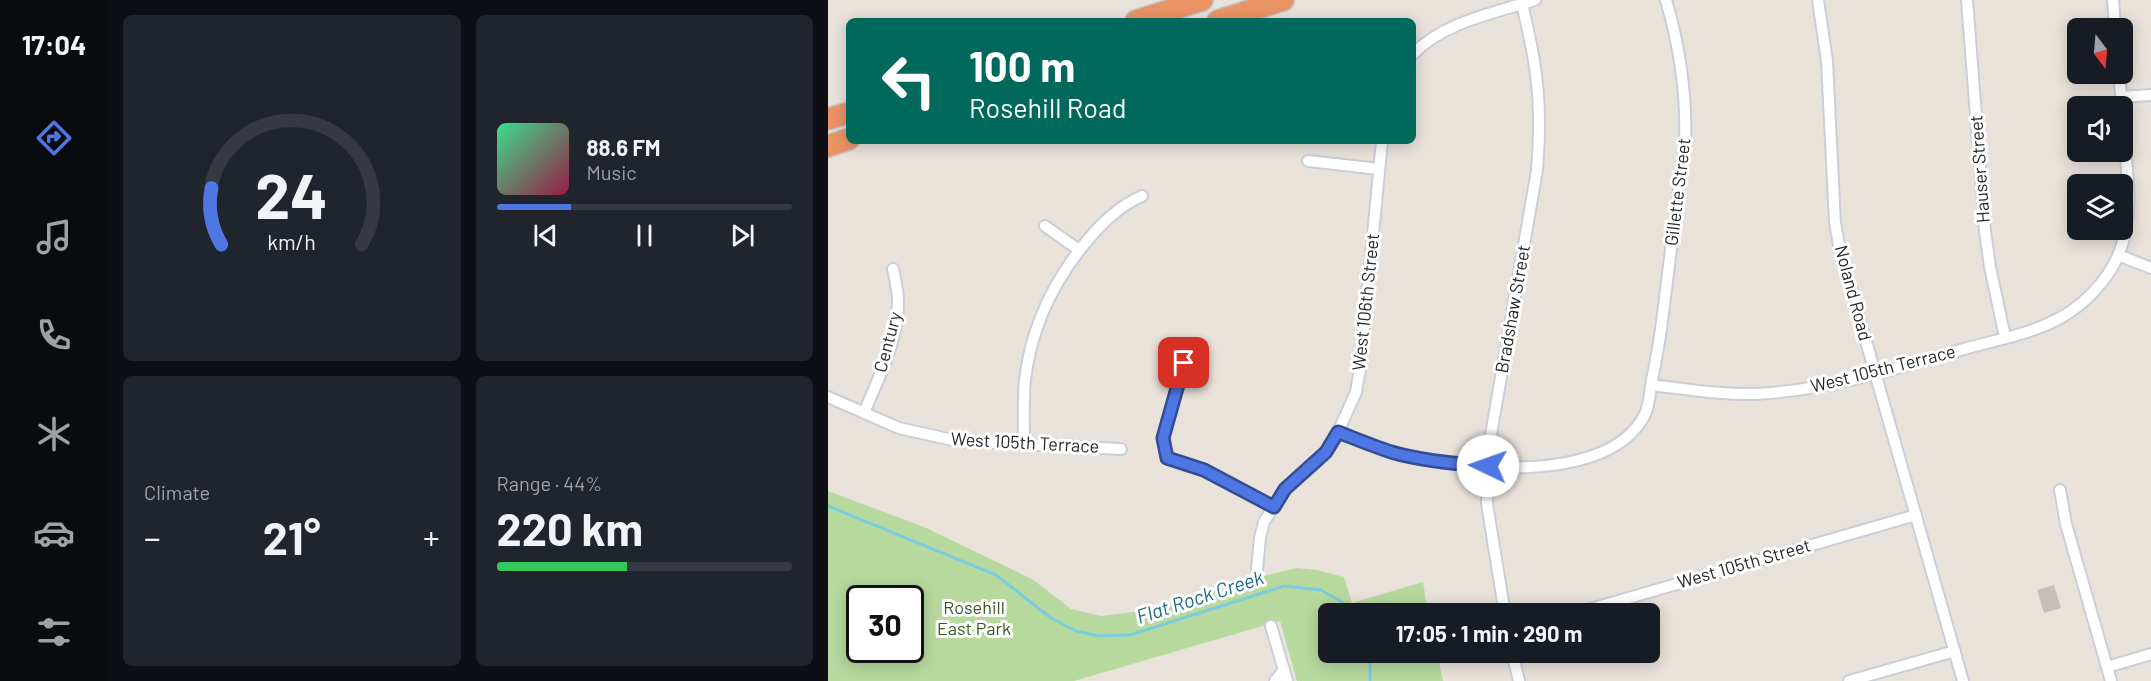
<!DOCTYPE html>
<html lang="en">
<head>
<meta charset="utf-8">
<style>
  :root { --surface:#171b24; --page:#20242c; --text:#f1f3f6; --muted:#9ea1a6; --line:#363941; --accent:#4f77e3 }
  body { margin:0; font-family:Barlow,sans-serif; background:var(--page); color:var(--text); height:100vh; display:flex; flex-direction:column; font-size:22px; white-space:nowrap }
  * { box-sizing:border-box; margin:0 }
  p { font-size:20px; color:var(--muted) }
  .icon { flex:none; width:33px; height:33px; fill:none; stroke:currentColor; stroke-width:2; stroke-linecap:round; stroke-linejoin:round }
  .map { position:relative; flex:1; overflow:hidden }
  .sheet { display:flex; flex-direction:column; gap:15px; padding:15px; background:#0d0f14; width:720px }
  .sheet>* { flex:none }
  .hud { position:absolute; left:18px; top:18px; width:570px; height:126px; border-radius:9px; box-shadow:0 3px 15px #0003; background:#00695c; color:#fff; overflow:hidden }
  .needle { width:39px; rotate:164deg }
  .buttons { position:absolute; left:1239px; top:18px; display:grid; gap:12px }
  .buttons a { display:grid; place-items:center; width:66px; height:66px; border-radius:9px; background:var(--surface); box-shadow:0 3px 15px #0003; font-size:30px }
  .speed { position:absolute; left:18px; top:585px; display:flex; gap:12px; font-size:30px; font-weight:700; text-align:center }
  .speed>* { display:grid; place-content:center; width:78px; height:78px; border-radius:50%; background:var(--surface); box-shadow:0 3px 15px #0003; line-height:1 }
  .speed .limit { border:3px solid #111; border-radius:9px; background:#fff; color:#111 }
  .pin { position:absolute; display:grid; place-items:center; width:51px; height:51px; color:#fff; margin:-26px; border-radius:12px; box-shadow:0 3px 9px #0006 }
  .me { position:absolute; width:66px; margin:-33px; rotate:273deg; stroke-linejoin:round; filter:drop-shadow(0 0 4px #0008) }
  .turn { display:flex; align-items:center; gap:21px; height:126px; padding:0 24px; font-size:27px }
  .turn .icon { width:78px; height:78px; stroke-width:2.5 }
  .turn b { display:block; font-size:42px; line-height:51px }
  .big { font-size:45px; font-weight:700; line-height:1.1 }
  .sheet .tile { flex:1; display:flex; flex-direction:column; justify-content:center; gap:9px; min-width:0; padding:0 21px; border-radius:9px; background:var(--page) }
  .sheet .dial { align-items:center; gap:0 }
  .dial svg { height:156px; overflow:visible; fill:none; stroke:var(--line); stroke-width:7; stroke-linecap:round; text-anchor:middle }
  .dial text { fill:var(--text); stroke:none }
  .song { display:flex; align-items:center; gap:18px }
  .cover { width:72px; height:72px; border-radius:9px; background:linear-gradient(135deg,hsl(150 70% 55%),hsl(340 70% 35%)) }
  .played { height:6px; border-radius:3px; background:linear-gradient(90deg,var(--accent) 25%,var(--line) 25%) }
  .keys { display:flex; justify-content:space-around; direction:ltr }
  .heat { display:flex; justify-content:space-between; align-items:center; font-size:33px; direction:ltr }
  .charge { height:9px; border-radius:4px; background:linear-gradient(90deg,#34c759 44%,var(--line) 0) }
  .sheet .tiles { flex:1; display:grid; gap:15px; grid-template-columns:repeat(2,1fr) }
  .trip { position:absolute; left:490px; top:603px; width:342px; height:60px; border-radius:9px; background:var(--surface); box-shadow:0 3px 15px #0003; font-weight:700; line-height:60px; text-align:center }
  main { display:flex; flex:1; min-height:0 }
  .menu { display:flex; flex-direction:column; width:108px; justify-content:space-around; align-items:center; background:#090b0e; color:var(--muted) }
  .menu .icon { width:42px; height:42px }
  .menu .current { color:var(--accent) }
  .menu b { font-size:27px; color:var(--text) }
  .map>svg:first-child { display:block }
  .green { fill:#b7d99e; fill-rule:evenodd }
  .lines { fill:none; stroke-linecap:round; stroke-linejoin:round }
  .stream { stroke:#7bccdf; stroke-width:3 }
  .building { fill:#c4bfbb }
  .street-casing { stroke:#caced8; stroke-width:14 }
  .highway-casing { stroke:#c3c3c3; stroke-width:24 }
  .street { stroke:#fff; stroke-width:10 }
  .highway { stroke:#ea9466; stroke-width:21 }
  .route-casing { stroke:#334d94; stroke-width:15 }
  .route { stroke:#4f77e3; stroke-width:10 }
  .labels { text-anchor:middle; stroke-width:6; stroke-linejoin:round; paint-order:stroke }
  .street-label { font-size:18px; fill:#282828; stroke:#fff }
  .park-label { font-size:18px; fill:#335b22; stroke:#fff }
  .water-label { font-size:20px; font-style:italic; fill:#1d6c87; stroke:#fff }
</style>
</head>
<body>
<main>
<nav class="menu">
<b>17:04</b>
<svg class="icon current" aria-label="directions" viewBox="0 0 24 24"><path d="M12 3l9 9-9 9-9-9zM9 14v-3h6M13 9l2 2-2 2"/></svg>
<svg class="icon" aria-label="music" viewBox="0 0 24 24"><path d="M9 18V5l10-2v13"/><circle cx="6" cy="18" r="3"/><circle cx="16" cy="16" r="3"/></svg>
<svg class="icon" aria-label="phone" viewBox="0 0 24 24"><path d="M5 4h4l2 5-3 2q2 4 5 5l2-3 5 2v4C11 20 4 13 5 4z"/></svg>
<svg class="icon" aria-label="climate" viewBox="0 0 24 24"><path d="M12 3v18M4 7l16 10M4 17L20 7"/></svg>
<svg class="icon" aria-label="car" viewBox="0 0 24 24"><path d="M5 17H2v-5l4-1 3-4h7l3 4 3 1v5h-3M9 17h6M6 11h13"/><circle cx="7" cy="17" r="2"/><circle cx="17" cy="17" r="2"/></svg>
<svg class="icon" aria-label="filters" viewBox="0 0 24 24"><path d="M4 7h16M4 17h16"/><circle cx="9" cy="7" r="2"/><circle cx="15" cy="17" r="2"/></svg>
</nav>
<section class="sheet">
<div class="tiles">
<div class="tile dial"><svg viewBox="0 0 100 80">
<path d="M14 69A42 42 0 1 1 86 69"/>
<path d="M14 69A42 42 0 0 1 9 40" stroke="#4f77e3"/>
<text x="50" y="56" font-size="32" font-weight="700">24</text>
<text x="50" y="72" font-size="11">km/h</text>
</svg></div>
<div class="tile">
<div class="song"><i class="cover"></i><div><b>88.6 FM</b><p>Music</p></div></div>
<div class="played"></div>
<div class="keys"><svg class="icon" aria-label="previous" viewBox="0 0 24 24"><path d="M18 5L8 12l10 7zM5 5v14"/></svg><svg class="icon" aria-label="pause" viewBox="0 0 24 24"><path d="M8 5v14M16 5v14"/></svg><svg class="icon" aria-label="next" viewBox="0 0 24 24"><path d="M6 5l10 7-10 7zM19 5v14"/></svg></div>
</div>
<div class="tile"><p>Climate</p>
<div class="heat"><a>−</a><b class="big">21°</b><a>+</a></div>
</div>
<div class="tile"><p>Range · 44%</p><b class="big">220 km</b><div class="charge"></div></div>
</div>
</section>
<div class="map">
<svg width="1323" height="681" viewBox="0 0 1323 681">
  <rect width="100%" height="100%" fill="#e9e2db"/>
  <path class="green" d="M0 491 96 527 204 579 243 609 273 616 314 611 439 575 469 568 489 570 516 577 524 603 595 582 600 613 501 614V652L609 653 615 681H469L452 621 246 681H0ZM32 598H82V650H32Z"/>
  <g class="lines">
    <g class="stream">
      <path d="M0 506 168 575 223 618 248 631 271 636 302 635 456 586 493 590 514 602 523 614"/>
      <path d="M542 652V681"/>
    </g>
  </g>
  <path class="building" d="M1226 585 1233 608 1216 613 1209 590Z"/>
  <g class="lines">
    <g class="street-casing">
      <g id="street">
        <path d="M990 0 999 61 1007 223 1012 250 1135 681"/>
        <path d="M1139 0 1157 231 1162 267 1177 337"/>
        <path d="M1285 0 1287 28"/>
        <path d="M585 54C616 22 666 13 707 0"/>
        <path d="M1291 74 1294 106"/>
        <path d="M1293 97 1323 95"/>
        <path d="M480 161 551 169"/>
        <path d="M217 226 251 250"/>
        <path d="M1290 255 1323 268"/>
        <path d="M359 348 353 378 335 438 339 457 376 470 446 507"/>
        <path d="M823 385C858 389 893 395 928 394 1000 390 1068 369 1136 349 1168 340 1203 334 1232 318 1256 305 1279 281 1290 256 1308 214 1298 164 1294 120"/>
        <path d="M0 397 71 428 129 441 293 449"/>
        <path d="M36 413C50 378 71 340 70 301 70 291 67 279 65 269"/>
        <path d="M510 432C535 441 558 451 583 457 645 471 786 483 818 412 821 404 822 393 823 385 828 361 832 338 835 314 842 257 849 200 857 143 859 93 852 48 838 0"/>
        <path d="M196 444C196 423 195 401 197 380 203 328 225 282 258 242 274 223 291 206 314 196"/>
        <path d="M1232 490 1238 524 1283 681"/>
        <path d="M429 569 432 538 436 522 457 489 489 462 506 441 528 392 532 369 554 141"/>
        <path d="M677 614 659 504 661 446 709 170C711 145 712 120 710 95 708 64 701 34 694 4"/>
        <path d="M745 614 1088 515"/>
        <path d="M443 626 459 681"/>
        <path d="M684 652 691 681"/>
        <path d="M1279 667 1323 654"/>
        <path d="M447 681 456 670"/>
        <path d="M1021 681 1127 651"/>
      </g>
    </g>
    <g class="highway-casing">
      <g id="highway">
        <path d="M308 21 374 0"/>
        <path d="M390 21 455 0"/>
        <path d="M0 119 21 113"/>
        <path d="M0 146 21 139"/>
      </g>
    </g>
    <use href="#street" class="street"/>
    <use href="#highway" class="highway"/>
  </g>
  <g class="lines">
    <g class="route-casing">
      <path id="route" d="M356 363 335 438 339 458 376 470 446 507 457 489 498 452 510 432C528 439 545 446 563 452 594 461 627 464 660 466"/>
    </g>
    <use href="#route" class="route"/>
  </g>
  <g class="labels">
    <g class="street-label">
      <text transform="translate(1152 169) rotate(-94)" y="6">Hauser Street</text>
      <text transform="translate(850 192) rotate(-83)" y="6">Gillette Street</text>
      <text transform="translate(1025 293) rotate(75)" y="6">Noland Road</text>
      <text transform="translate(538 302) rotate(-84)" y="6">West 106th Street</text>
      <text transform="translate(685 309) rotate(-80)" y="6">Bradshaw Street</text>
      <text transform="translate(60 342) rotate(-75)" y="6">Century</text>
      <text transform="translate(1055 369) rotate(-14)" y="6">West 105th Terrace</text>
      <text transform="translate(197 443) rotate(3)" y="6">West 105th Terrace</text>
      <text transform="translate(916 564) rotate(-16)" y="6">West 105th Street</text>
    </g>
    <g class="park-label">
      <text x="146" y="614">Rosehill<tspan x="146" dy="21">East Park</tspan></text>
    </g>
    <g class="water-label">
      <text transform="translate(372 597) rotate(-18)" y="7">Flat Rock Creek</text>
    </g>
  </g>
</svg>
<div class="buttons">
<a><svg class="needle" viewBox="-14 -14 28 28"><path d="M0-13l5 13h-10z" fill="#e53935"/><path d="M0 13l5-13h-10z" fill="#9ea1a6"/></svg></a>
<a><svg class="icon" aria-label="sound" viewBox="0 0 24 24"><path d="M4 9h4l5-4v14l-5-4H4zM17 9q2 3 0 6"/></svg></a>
<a><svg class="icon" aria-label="layers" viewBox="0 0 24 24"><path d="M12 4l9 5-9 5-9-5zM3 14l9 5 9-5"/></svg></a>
</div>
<div class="speed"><div class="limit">30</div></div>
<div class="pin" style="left:356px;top:363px;background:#d93025"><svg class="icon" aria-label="arrive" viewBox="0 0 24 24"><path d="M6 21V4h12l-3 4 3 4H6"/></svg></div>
<svg class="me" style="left:660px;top:466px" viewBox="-20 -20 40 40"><circle r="19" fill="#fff"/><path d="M0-13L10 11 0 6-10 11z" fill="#4f77e3"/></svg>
<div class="trip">17:05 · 1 min · 290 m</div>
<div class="hud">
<div class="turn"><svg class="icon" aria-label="left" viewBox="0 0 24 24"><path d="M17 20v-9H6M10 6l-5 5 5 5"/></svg><div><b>100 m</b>Rosehill Road</div></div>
</div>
</div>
</main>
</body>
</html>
